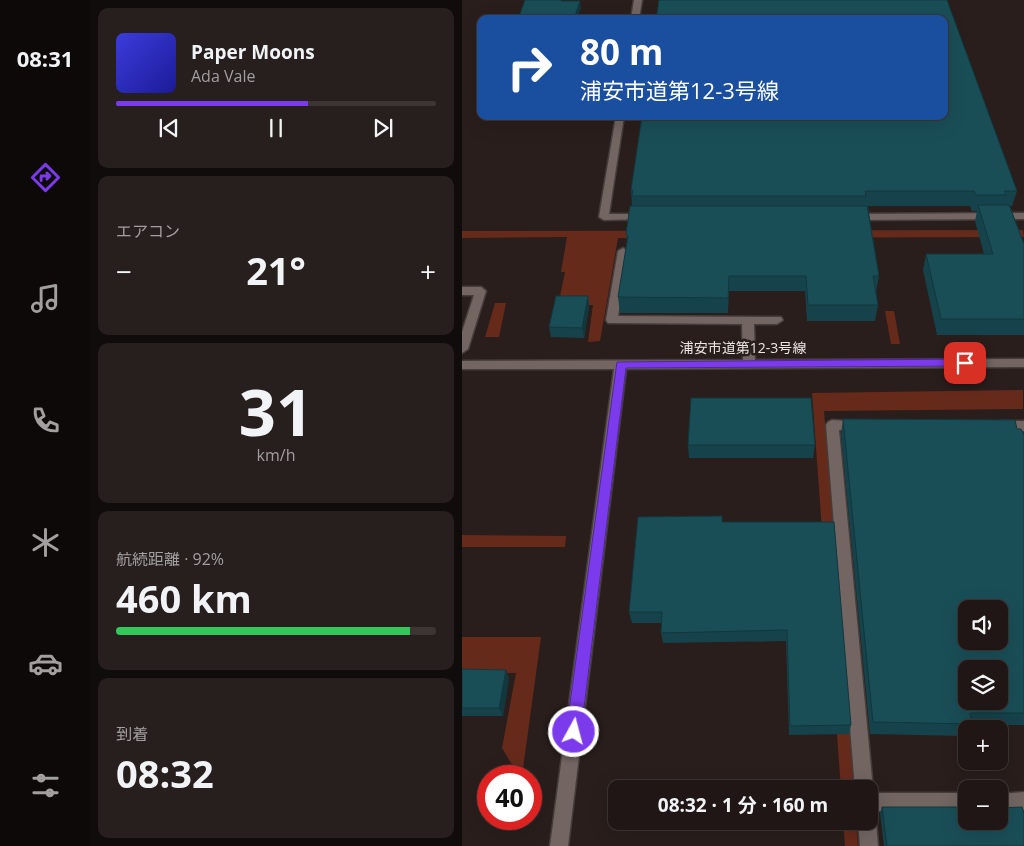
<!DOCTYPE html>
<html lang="ja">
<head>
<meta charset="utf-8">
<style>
  :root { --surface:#1f1615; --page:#271f1e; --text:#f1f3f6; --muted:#a19fa0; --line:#3c3534; --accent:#7c3aed }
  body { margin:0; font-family:"Open Sans","Noto Sans JP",sans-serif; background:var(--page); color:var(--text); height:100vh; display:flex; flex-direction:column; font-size:19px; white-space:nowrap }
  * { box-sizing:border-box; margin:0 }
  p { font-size:16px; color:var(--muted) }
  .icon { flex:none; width:28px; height:28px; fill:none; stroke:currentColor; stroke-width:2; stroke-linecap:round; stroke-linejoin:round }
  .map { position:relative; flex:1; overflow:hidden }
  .sheet { display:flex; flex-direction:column; gap:8px; padding:8px; background:#110c0c; width:372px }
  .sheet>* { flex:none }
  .guide { position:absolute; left:15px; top:15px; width:471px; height:105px; border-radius:10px; box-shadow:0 5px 20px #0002,0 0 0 1px var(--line); background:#1a4fa0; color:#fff; overflow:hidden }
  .buttons { position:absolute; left:496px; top:600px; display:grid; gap:10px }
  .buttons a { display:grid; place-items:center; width:50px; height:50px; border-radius:10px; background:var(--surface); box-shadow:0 5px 20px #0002,0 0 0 1px var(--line); font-size:25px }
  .speed { position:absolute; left:15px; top:765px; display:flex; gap:10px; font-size:25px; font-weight:700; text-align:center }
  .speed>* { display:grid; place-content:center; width:65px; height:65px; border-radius:50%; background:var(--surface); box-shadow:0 5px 20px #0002,0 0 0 1px var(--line); line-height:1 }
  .speed .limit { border:8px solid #d22; background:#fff; color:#111 }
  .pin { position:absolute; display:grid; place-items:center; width:42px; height:42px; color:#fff; margin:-21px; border-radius:10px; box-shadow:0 2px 8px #0006 }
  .me { position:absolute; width:55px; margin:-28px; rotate:7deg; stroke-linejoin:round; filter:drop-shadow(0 0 4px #0008) }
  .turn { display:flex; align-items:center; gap:18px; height:105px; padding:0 20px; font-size:22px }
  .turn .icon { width:65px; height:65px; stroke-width:2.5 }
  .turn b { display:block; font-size:35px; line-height:42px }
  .big { font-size:38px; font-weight:700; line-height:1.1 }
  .sheet .card { flex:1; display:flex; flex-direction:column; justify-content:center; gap:8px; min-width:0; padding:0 18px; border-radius:10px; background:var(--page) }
  .sheet .dial { align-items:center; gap:0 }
  .dial b { font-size:65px; line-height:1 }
  .song { display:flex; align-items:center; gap:15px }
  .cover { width:60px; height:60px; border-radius:8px; background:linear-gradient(135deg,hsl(240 70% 55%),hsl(240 70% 35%)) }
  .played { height:5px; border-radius:2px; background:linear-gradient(90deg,var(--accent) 60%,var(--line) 60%) }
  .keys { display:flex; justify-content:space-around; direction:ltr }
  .heat { display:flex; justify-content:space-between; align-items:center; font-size:28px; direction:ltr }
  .charge { height:8px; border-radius:4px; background:linear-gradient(90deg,#34c759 92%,var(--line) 0) }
  .trip { position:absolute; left:146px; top:780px; width:270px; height:50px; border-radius:10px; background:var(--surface); box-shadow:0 5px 20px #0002,0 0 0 1px var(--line); font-weight:700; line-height:50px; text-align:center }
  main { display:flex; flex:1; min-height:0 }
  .tabs { display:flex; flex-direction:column; width:90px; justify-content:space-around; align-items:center; background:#0c0908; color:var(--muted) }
  .tabs .icon { width:35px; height:35px }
  .tabs .active { color:var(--accent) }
  .tabs b { font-size:22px; color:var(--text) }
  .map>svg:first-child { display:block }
  .green { fill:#662a1b }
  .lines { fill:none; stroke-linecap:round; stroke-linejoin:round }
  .minor-casing { stroke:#453d3b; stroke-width:3 }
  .minor { fill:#726562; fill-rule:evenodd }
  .wall { fill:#16434b }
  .shaded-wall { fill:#12373d }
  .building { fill:#1a4e57; stroke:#12373d; fill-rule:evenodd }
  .route { fill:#7c3aed; stroke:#51269a }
  .labels { text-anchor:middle; stroke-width:5; stroke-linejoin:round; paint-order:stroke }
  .street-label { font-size:14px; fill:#ebe4e2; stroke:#291e1c }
</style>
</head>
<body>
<main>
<nav class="tabs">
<b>08:31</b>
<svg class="icon active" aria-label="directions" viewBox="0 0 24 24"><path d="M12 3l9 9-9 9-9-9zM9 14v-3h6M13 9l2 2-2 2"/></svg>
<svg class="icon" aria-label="music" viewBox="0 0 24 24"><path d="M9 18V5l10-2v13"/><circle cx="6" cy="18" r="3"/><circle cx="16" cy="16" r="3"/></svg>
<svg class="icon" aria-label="phone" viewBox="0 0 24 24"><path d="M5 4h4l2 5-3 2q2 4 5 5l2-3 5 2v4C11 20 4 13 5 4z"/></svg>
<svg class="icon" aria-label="climate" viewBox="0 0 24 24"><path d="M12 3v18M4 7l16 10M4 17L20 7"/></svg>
<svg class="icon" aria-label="car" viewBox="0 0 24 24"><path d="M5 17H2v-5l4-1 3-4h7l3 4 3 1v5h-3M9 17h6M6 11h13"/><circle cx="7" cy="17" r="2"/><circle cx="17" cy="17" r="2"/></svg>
<svg class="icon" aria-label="filters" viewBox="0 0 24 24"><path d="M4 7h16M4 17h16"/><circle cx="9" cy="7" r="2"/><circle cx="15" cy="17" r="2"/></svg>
</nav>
<section class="sheet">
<div class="card">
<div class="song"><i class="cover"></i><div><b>Paper Moons</b><p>Ada Vale</p></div></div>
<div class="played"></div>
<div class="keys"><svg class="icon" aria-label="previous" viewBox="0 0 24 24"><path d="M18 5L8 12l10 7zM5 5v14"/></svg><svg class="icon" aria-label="pause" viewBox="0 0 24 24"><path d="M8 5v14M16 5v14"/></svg><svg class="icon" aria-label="next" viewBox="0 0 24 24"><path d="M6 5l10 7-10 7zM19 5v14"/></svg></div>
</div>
<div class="card"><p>エアコン</p>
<div class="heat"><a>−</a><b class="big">21°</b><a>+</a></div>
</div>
<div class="card dial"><b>31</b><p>km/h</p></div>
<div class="card"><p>航続距離 · 92%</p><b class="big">460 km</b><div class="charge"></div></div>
<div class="card"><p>到着</p><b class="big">08:32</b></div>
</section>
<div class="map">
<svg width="562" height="846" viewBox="0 0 562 846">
  <rect width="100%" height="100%" fill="#291e1c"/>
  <g class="green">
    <path d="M561 230 562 237 156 238 138 341 126 342 131 305 96 306 103 272H99L105 237 0 238V231Z"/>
    <path d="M33 303H44L37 337H23Z"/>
    <path d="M423 311H432L438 344H429Z"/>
    <path d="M561 390V409L362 411 392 789H379L350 393Z"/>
    <path d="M0 535H1L104 536 103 547H0Z"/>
    <path d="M0 637H79L60 776H57L40 748 54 673H0Z"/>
    <path d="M381 821H394L396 846H383Z"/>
  </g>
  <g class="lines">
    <g class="minor-casing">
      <g id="minor">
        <path d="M172 0H180L177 19H169Z"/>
        <path d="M154 116H162L147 214H182L185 215V219L142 220 137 217Z"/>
        <path d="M562 213V219L392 220 387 217 392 214Z"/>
        <path d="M161 248 166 251 156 316 319 317 321 320 315 324H292L293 360 562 359V367L164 369 106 846H88L152 369H0V361L281 360 280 324 146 323 144 320 156 251Z"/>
        <path d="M0 287H19L24 291 6 349 0 353V332L12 295H0Z"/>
        <path d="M370 420 401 422 403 425 401 428 377 430 411 789 409 793H505V811H408V789H393L364 425 366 422Z"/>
        <path d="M539 421H562V431L535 429 533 426 535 423Z"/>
        <path d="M562 792V810H538V794Z"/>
        <path d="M408 813 411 815 414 821 416 846H398L396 821H408Z"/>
      </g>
    </g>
    <use href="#minor" class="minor"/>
  </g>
  <g class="wall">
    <path d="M169 190 555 191 550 206H548L562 244V335H475L461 270 464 254H522L513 221 515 211H510L508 206H406L417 276 414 292 416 305 413 321H345L343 291H267L266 313H158L156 297 165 241 164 234 170 206Z"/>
    <path d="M126 296 127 306 122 338 89 337 87 327Z"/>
    <path d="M381 419 555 429 562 435V725H509L507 729H505V733L503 736 408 734 379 435Z"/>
    <path d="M226 445H353L351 458H227Z"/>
    <path d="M260 522 389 725 387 734 327 735 324 641 201 643 199 633 200 623H170L167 612Z"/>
    <path d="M0 669 47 678 41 716H0Z"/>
    <path d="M420 807 562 846H422L418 813Z"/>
  </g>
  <g class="shaded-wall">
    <path d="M118 1 119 8 115 19H112Z"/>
    <path d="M126 296 127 306 122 338 120 328Z"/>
    <path d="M44 670 47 678 41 716 37 708Z"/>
  </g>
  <g class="building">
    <path d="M63 0H99V1H118L112 19H56Z"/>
    <path d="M197 0H485L555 191H542L544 195H514L512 191H403L404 196H170L171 190H169L180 116H482V19H194Z"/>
    <path d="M516 205H547L562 244V319H479L464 254H531Z"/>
    <path d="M168 206H405L417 276H411L416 305H346L344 276H267L266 298 156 297 166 236 164 234Z"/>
    <path d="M94 296H126L120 328 87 327Z"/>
    <path d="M229 398H349L353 445H226Z"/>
    <path d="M381 419 553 420 555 429H559L562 435V713H508L510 724 411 722ZM505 609H538V641H505ZM505 669H538V701H505Z"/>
    <path d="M260 516V522H372L389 725 328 726 325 630 199 633 200 612H167L176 517Z"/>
    <path d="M0 669 44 670 37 708H0Z"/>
    <path d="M420 807H505V821H538V808L560 807 562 814V846H425Z"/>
  </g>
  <path class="route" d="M503 359 508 363 503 366 164 368 119 732 117 737 112 739 106 737 104 732 155 362Z"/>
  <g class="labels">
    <g class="street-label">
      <text x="281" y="353">浦安市道第12-3号線</text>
    </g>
  </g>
</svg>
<div class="buttons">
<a><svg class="icon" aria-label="sound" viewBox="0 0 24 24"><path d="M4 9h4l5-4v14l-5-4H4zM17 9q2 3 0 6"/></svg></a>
<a><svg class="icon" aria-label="layers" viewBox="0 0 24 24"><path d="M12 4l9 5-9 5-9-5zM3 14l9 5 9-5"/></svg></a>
<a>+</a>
<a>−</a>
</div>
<div class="speed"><div class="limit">40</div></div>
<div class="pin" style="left:503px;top:363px;background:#d93025"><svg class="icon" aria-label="arrive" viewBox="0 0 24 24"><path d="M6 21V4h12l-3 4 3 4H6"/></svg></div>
<svg class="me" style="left:112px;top:732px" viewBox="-20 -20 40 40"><circle r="17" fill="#7c3aed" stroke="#fff" stroke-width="3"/><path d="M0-11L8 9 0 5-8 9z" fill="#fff"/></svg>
<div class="trip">08:32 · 1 分 · 160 m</div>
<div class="guide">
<div class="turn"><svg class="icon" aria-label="right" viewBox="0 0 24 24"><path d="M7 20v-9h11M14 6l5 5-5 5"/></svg><div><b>80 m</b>浦安市道第12-3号線</div></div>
</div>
</div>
</main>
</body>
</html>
